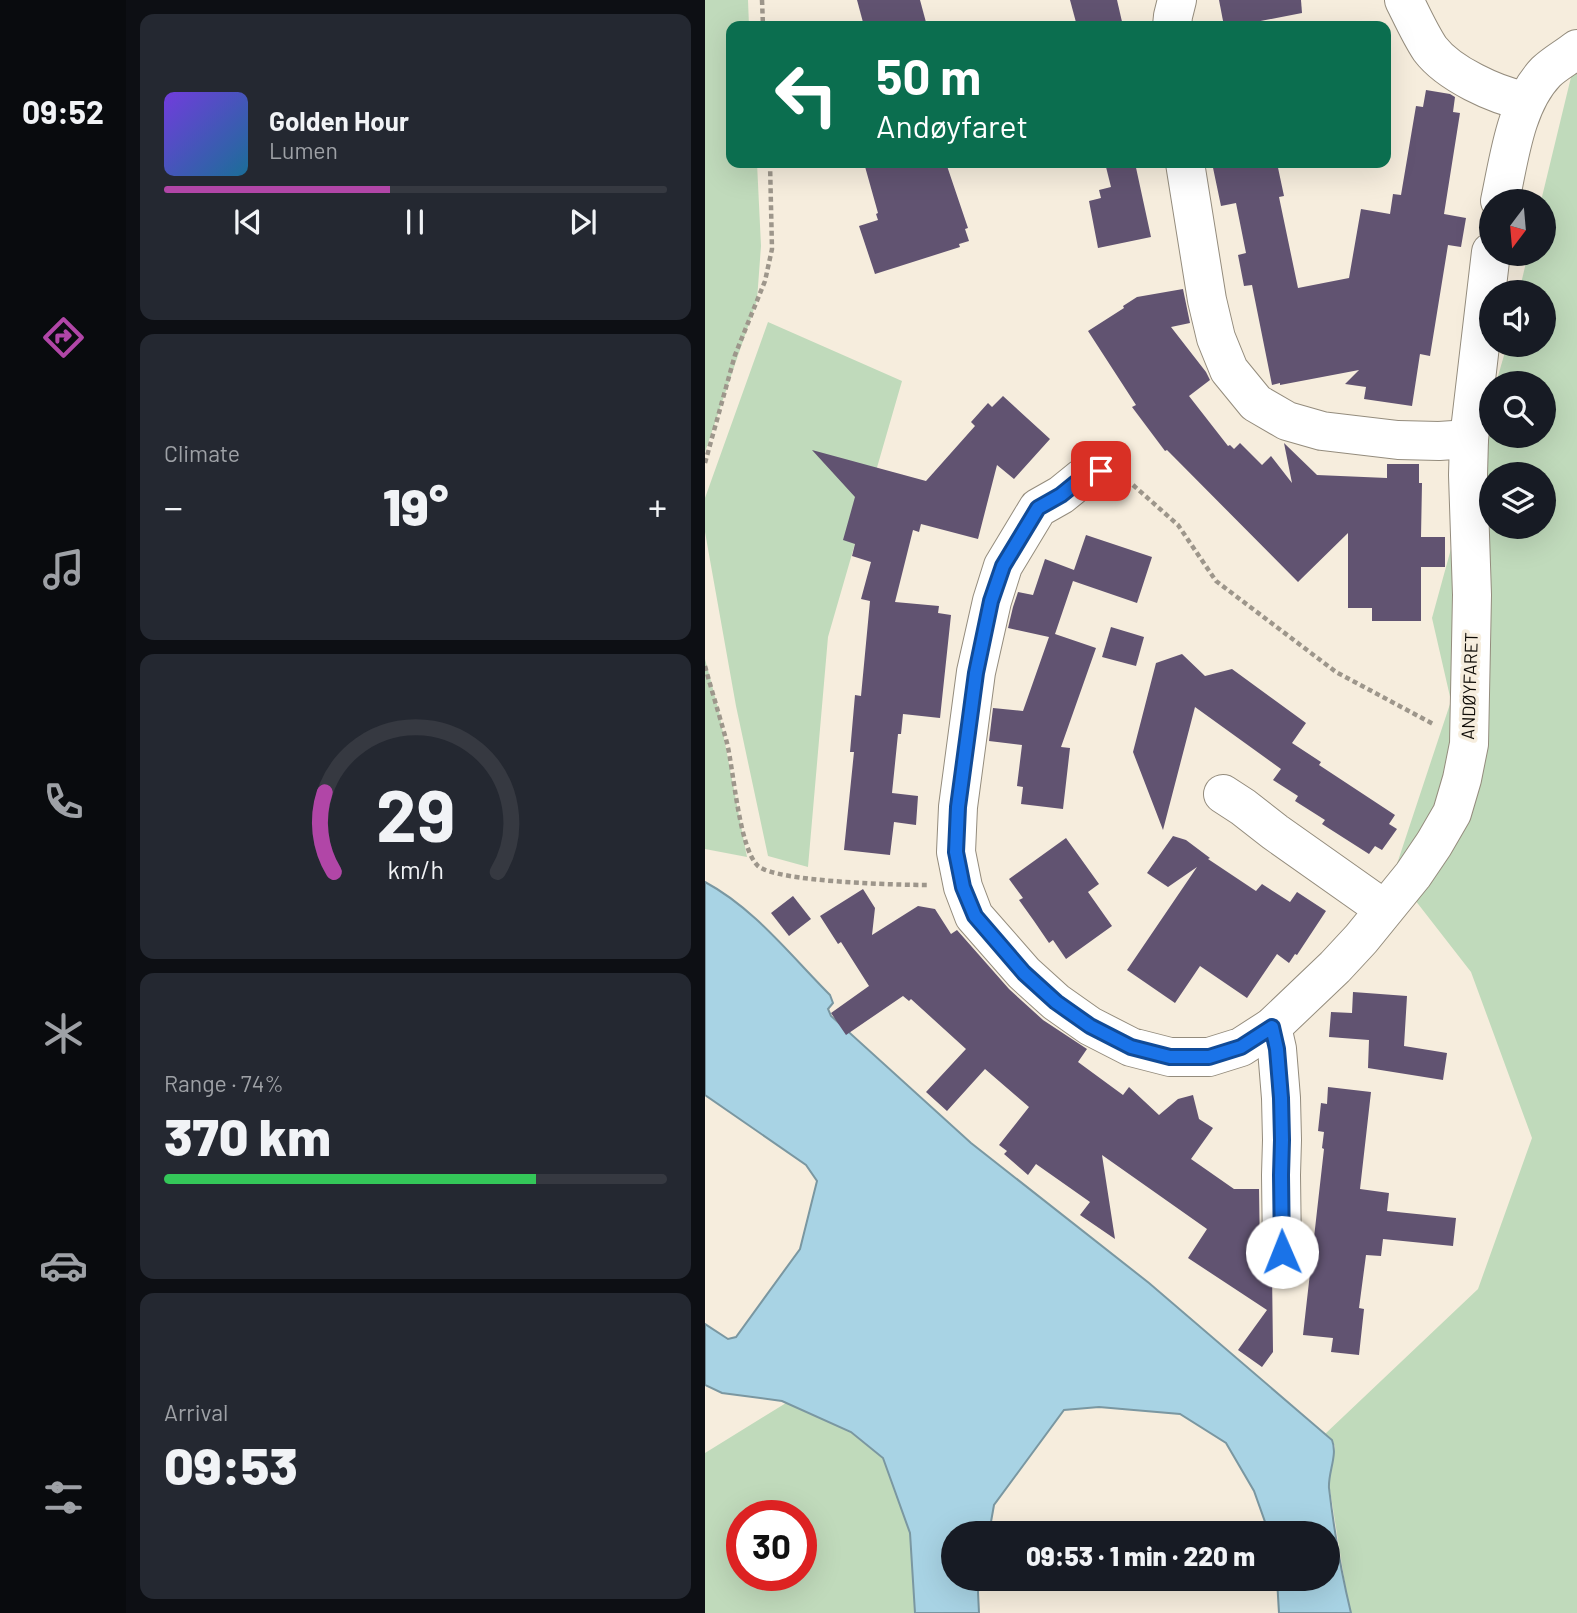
<!DOCTYPE html>
<html lang="en">
<head>
<meta charset="utf-8">
<style>
  :root { --surface:#171b24; --page:#242831; --text:#f1f3f6; --muted:#9ea1a6; --line:#363941; --accent:#b146a7 }
  body { margin:0; font-family:Barlow,sans-serif; background:var(--page); color:var(--text); height:100vh; display:flex; flex-direction:column; font-size:26px; white-space:nowrap }
  * { box-sizing:border-box; margin:0 }
  p { font-size:23px; color:var(--muted) }
  .icon { flex:none; width:38px; height:38px; fill:none; stroke:currentColor; stroke-width:2; stroke-linecap:round; stroke-linejoin:round }
  .map { position:relative; flex:1; overflow:hidden }
  .panel { display:flex; flex-direction:column; gap:14px; padding:14px; background:#0d0f14; width:579px }
  .panel>* { flex:none }
  .top-card { position:absolute; left:21px; top:21px; width:665px; height:147px; border-radius:14px; box-shadow:0 7px 28px #0002; background:#0b6e4f; color:#fff; overflow:hidden }
  .needle { width:46px; rotate:196deg }
  .fabs { position:absolute; left:774px; top:189px; display:grid; gap:14px }
  .fabs a { display:grid; place-items:center; width:77px; height:77px; border-radius:50%; background:var(--surface); box-shadow:0 7px 28px #0002; font-size:35px }
  .speed { position:absolute; left:21px; top:1500px; display:flex; gap:14px; font-size:35px; font-weight:700; text-align:center }
  .speed>* { display:grid; place-content:center; width:91px; height:91px; border-radius:50%; background:var(--surface); box-shadow:0 7px 28px #0002; line-height:1 }
  .speed .limit { border:10px solid #d22; background:#fff; color:#111 }
  .pin { position:absolute; display:grid; place-items:center; width:60px; height:60px; color:#fff; margin:-30px; border-radius:14px; box-shadow:0 4px 10px #0006 }
  .me { position:absolute; width:77px; margin:-38px; rotate:359deg; stroke-linejoin:round; filter:drop-shadow(0 0 5px #0008) }
  .turn { display:flex; align-items:center; gap:24px; height:147px; padding:0 35px; font-size:32px }
  .turn .icon { width:91px; height:91px; stroke-width:2.5 }
  .turn b { display:block; font-size:49px; line-height:60px }
  .big { font-size:52px; font-weight:800; line-height:1.1 }
  .panel .tile { flex:1; display:flex; flex-direction:column; justify-content:center; gap:10px; min-width:0; padding:0 24px; border-radius:14px; background:var(--page) }
  .panel .dial { align-items:center; gap:0 }
  .dial svg { height:182px; overflow:visible; fill:none; stroke:var(--line); stroke-width:7; stroke-linecap:round; text-anchor:middle }
  .dial text { fill:var(--text); stroke:none }
  .song { display:flex; align-items:center; gap:21px }
  .cover { width:84px; height:84px; border-radius:10px; background:linear-gradient(135deg,hsl(260 70% 55%),hsl(200 70% 35%)) }
  .played { height:7px; border-radius:4px; background:linear-gradient(90deg,var(--accent) 45%,var(--line) 45%) }
  .keys { display:flex; justify-content:space-around; direction:ltr }
  .heat { display:flex; justify-content:space-between; align-items:center; font-size:38px; direction:ltr }
  .charge { height:10px; border-radius:5px; background:linear-gradient(90deg,#34c759 74%,var(--line) 0) }
  .trip { position:absolute; left:236px; top:1521px; width:399px; height:70px; border-radius:35px; background:var(--surface); box-shadow:0 7px 28px #0002; font-weight:800; line-height:70px; text-align:center }
  main { display:flex; flex:1; min-height:0 }
  .menu { display:flex; flex-direction:column; width:126px; justify-content:space-around; align-items:center; background:#090b0e; color:var(--muted) }
  .menu .icon { width:49px; height:49px }
  .menu .current { color:var(--accent) }
  .menu b { font-size:32px; color:var(--text) }
  .map>svg:first-child { display:block }
  .green { fill:#c0dabb; fill-rule:evenodd }
  .water { fill:#a8d3e4; stroke:#7a97a1; stroke-width:2 }
  .building { fill:#615371 }
  .lines { fill:none; stroke-linecap:round; stroke-linejoin:round }
  .minor-casing { stroke:#948c7d; stroke-width:40 }
  .path { stroke:#9d968b; stroke-width:4.5; stroke-dasharray:5 3.5; stroke-linecap:butt }
  .minor { stroke:#fff; stroke-width:38 }
  .route-casing { stroke:#114b97; stroke-width:18 }
  .route { stroke:#1a73e8; stroke-width:12 }
  .labels { text-anchor:middle; stroke-width:7; stroke-linejoin:round; paint-order:stroke }
  .street-label { font-size:18px; fill:#0e0b06; stroke:#f6eddd }
</style>
</head>
<body>
<main>
<nav class="menu">
<b>09:52</b>
<svg class="icon current" aria-label="directions" viewBox="0 0 24 24"><path d="M12 3l9 9-9 9-9-9zM9 14v-3h6M13 9l2 2-2 2"/></svg>
<svg class="icon" aria-label="music" viewBox="0 0 24 24"><path d="M9 18V5l10-2v13"/><circle cx="6" cy="18" r="3"/><circle cx="16" cy="16" r="3"/></svg>
<svg class="icon" aria-label="phone" viewBox="0 0 24 24"><path d="M5 4h4l2 5-3 2q2 4 5 5l2-3 5 2v4C11 20 4 13 5 4z"/></svg>
<svg class="icon" aria-label="climate" viewBox="0 0 24 24"><path d="M12 3v18M4 7l16 10M4 17L20 7"/></svg>
<svg class="icon" aria-label="car" viewBox="0 0 24 24"><path d="M5 17H2v-5l4-1 3-4h7l3 4 3 1v5h-3M9 17h6M6 11h13"/><circle cx="7" cy="17" r="2"/><circle cx="17" cy="17" r="2"/></svg>
<svg class="icon" aria-label="filters" viewBox="0 0 24 24"><path d="M4 7h16M4 17h16"/><circle cx="9" cy="7" r="2"/><circle cx="15" cy="17" r="2"/></svg>
</nav>
<section class="panel">
<div class="tile">
<div class="song"><i class="cover"></i><div><b>Golden Hour</b><p>Lumen</p></div></div>
<div class="played"></div>
<div class="keys"><svg class="icon" aria-label="previous" viewBox="0 0 24 24"><path d="M18 5L8 12l10 7zM5 5v14"/></svg><svg class="icon" aria-label="pause" viewBox="0 0 24 24"><path d="M8 5v14M16 5v14"/></svg><svg class="icon" aria-label="next" viewBox="0 0 24 24"><path d="M6 5l10 7-10 7zM19 5v14"/></svg></div>
</div>
<div class="tile"><p>Climate</p>
<div class="heat"><a>−</a><b class="big">19°</b><a>+</a></div>
</div>
<div class="tile dial"><svg viewBox="0 0 100 80">
<path d="M14 69A42 42 0 1 1 86 69"/>
<path d="M14 69A42 42 0 0 1 10 34" stroke="#b146a7"/>
<text x="50" y="56" font-size="32" font-weight="700">29</text>
<text x="50" y="72" font-size="11">km/h</text>
</svg></div>
<div class="tile"><p>Range · 74%</p><b class="big">370 km</b><div class="charge"></div></div>
<div class="tile"><p>Arrival</p><b class="big">09:53</b></div>
</section>
<div class="map">
<svg width="872" height="1613" viewBox="0 0 872 1613">
  <rect width="100%" height="100%" fill="#f6eddd"/>
  <g class="green">
    <path d="M0 0H43L44 26H26V163H52L56 246 52 300 0 452Z"/>
    <path d="M872 68V1613H646L641 1590 624 1484 630 1446 627 1440 620 1434 773 1289 827 1138 766 972 689 873 746 701 727 618 786 403V436H838V383H791L802 345H838V292H814L823 254H838V201H836L867 73ZM786 474H838V527H786Z"/>
    <path d="M63 322 197 381 123 637 103 867 63 856 31 706 0 532V498Z"/>
    <path d="M0 659 14 712 42 857 0 849Z"/>
    <path d="M81 1403 146 1432 178 1458 205 1532 210 1613H0V1453ZM37 1516H96V1575H37Z"/>
  </g>
  <path class="water" d="M0 882C49 908 86 956 125 995L128 1003 123 1009 126 1016 266 1143 444 1283 627 1440C633 1455 623 1472 624 1488 629 1530 636 1572 646 1613H574L572 1579 623 1578V1533H564L549 1491 521 1443 475 1414 394 1407 359 1410 289 1505 284 1533H248V1578L275 1579 273 1592 274 1613H210L205 1533 178 1458 146 1432 77 1401 17 1393 0 1385V1324L23 1339 31 1337 95 1249 112 1181 101 1165 0 1095Z"/>
  <g class="building">
    <path d="M152 0H215L222 26H159Z"/>
    <path d="M365 0H412L418 26H372Z"/>
    <path d="M514 0H596L597 13 530 26H519Z"/>
    <path d="M721 90 745 94 750 97 748 112 755 113 739 214 761 218 756 247 743 245 725 356 715 354 707 406 659 399 661 387 640 384 654 370 575 385V383L567 385 547 285 539 286 533 255 541 253 531 203 516 206 507 163H572L579 196 574 197 593 288 644 278 656 209 685 214 688 194 696 195 711 106 718 107Z"/>
    <path d="M159 163H241L263 228 260 229 264 241 254 244 255 247 170 274 154 226 173 220 171 214 173 213Z"/>
    <path d="M400 163H430L446 237 393 248 384 201 396 198 394 190 406 187Z"/>
    <path d="M478 289 485 323 466 327 501 372 505 380 484 396 523 446 525 445 529 449 535 443 557 465 566 456 587 483 579 443 612 475 682 478V464H714V483H717L716 537H740V567H716V621H667V608H643V533L593 582 462 450 460 451 427 407 431 405 383 331 419 308 418 306 432 297Z"/>
    <path d="M298 396 345 439 309 479 292 465 273 539 216 524 214 532 208 530 190 602 234 606 233 613 246 615 235 718 198 714 196 734H193L187 793 213 796 211 825 189 822 185 855 139 850 149 752H145L150 695 156 696 165 601 156 599 166 562 147 556 150 544 138 540 150 497 107 450 221 481 270 426 266 422 283 403 287 407Z"/>
    <path d="M381 535 447 557 432 603 368 581 350 634 391 648 356 747 365 748 358 809 316 804 318 787 312 786 317 745 284 741 288 708 318 711 344 637 303 628 308 607 313 592 328 595 340 559 369 570Z"/>
    <path d="M406 627 439 637 431 666 397 657Z"/>
    <path d="M477 654 500 676 527 669 601 723 587 743 616 762 614 765 690 815 684 824 692 829 677 850 670 846 664 854 617 824 620 820 590 801 593 796 568 780 576 769 490 707 458 830 428 752 451 663Z"/>
    <path d="M468 836 481 840 505 858 503 859 551 891 557 884 585 902 592 892 621 911 592 955 590 954 584 963 572 954 542 998 495 966 470 1003 422 970 492 867 463 887 442 873Z"/>
    <path d="M361 838 394 884 383 892 407 926 361 959 348 940 344 943 329 921 314 900 318 898 304 879Z"/>
    <path d="M158 889 170 908 167 935 213 906 230 909 246 934 252 930 304 989 338 1020 382 1049 373 1062 418 1095 424 1087 454 1115 473 1099 488 1095 494 1119 508 1128 486 1159 529 1189H554L555 1253 559 1264 567 1271 568 1352 557 1367 533 1350 562 1310 483 1258 502 1229 397 1155 410 1239 375 1215 385 1202 331 1164 323 1175 299 1154 302 1151 294 1145 324 1107 280 1069 242 1111 221 1092 261 1049 206 999 204 1001 198 996 141 1035 126 1013 164 986 136 942 133 944 115 916Z"/>
    <path d="M88 896 106 919 84 936 66 913Z"/>
    <path d="M648 992 702 996 699 1046 742 1053 738 1080 663 1068 664 1040 624 1037 626 1012 647 1013Z"/>
    <path d="M623 1087 666 1092 655 1189 684 1193 682 1211 751 1218 748 1246 678 1239 676 1256 661 1255 654 1308 659 1309 654 1355 626 1352 628 1338 598 1335 619 1149 617 1148 619 1132 613 1131 616 1103 622 1104Z"/>
  </g>
  <g class="lines">
    <g class="minor-casing">
      <g id="minor">
        <path d="M699 0C707 16 715 34 725 49 744 74 790 95 820 101"/>
        <path d="M467 26 468 16 472 0"/>
        <path d="M480 163 502 300 511 338 524 370 551 403 582 421 617 431 693 440 734 441 764 439"/>
        <path d="M795 201C804 160 810 104 841 72 849 64 862 57 872 49"/>
        <path d="M396 471 377 478 356 495 333 508 298 566 287 601 271 672 253 807 251 852 258 887 269 916 319 973 351 1002 385 1026 426 1047 465 1057H504L536 1047 567 1027 630 967 656 939 708 875 729 844 747 813 757 779 764 744 767 595 763 475 764 439 786 252"/>
        <path d="M518 794 538 807 570 832 679 909"/>
        <path d="M567 1027 572 1049 576 1098 577 1140 576 1175 577 1252"/>
      </g>
    </g>
    <g class="path">
      <path d="M57 0 58 26"/>
      <path d="M0 463 30 355 60 281 67 249 65 163"/>
      <path d="M428 485 473 525 511 581 631 672 730 725"/>
      <path d="M0 666C7 692 15 717 22 743 29 772 34 848 53 866 72 882 193 885 222 885"/>
    </g>
    <use href="#minor" class="minor"/>
  </g>
  <g class="lines">
    <g class="route-casing">
      <path id="route" d="M396 471 377 478 356 495 333 508 298 566 286 601 271 673 253 807 251 852 258 887 270 916 319 973 351 1002 385 1026 426 1047 465 1057H504L536 1047 567 1027 572 1049 576 1098 577 1140 576 1175 577 1252"/>
    </g>
    <use href="#route" class="route"/>
  </g>
  <g class="labels">
    <g class="street-label">
      <text transform="translate(765 686) rotate(-88)" y="6">ANDØYFARET</text>
    </g>
  </g>
</svg>
<div class="fabs">
<a><svg class="needle" viewBox="-14 -14 28 28"><path d="M0-13l5 13h-10z" fill="#e53935"/><path d="M0 13l5-13h-10z" fill="#9ea1a6"/></svg></a>
<a><svg class="icon" aria-label="sound" viewBox="0 0 24 24"><path d="M4 9h4l5-4v14l-5-4H4zM17 9q2 3 0 6"/></svg></a>
<a><svg class="icon" aria-label="search" viewBox="0 0 24 24"><circle cx="10" cy="10" r="6"/><path d="M15 15l6 6"/></svg></a>
<a><svg class="icon" aria-label="layers" viewBox="0 0 24 24"><path d="M12 4l9 5-9 5-9-5zM3 14l9 5 9-5"/></svg></a>
</div>
<div class="speed"><div class="limit">30</div></div>
<div class="pin" style="left:396px;top:471px;background:#d93025"><svg class="icon" aria-label="arrive" viewBox="0 0 24 24"><path d="M6 21V4h12l-3 4 3 4H6"/></svg></div>
<svg class="me" style="left:577px;top:1252px" viewBox="-20 -20 40 40"><circle r="19" fill="#fff"/><path d="M0-13L10 11 0 6-10 11z" fill="#1a73e8"/></svg>
<div class="trip">09:53 · 1 min · 220 m</div>
<div class="top-card">
<div class="turn"><svg class="icon" aria-label="left" viewBox="0 0 24 24"><path d="M17 20v-9H6M10 6l-5 5 5 5"/></svg><div><b>50 m</b>Andøyfaret</div></div>
</div>
</div>
</main>
</body>
</html>
